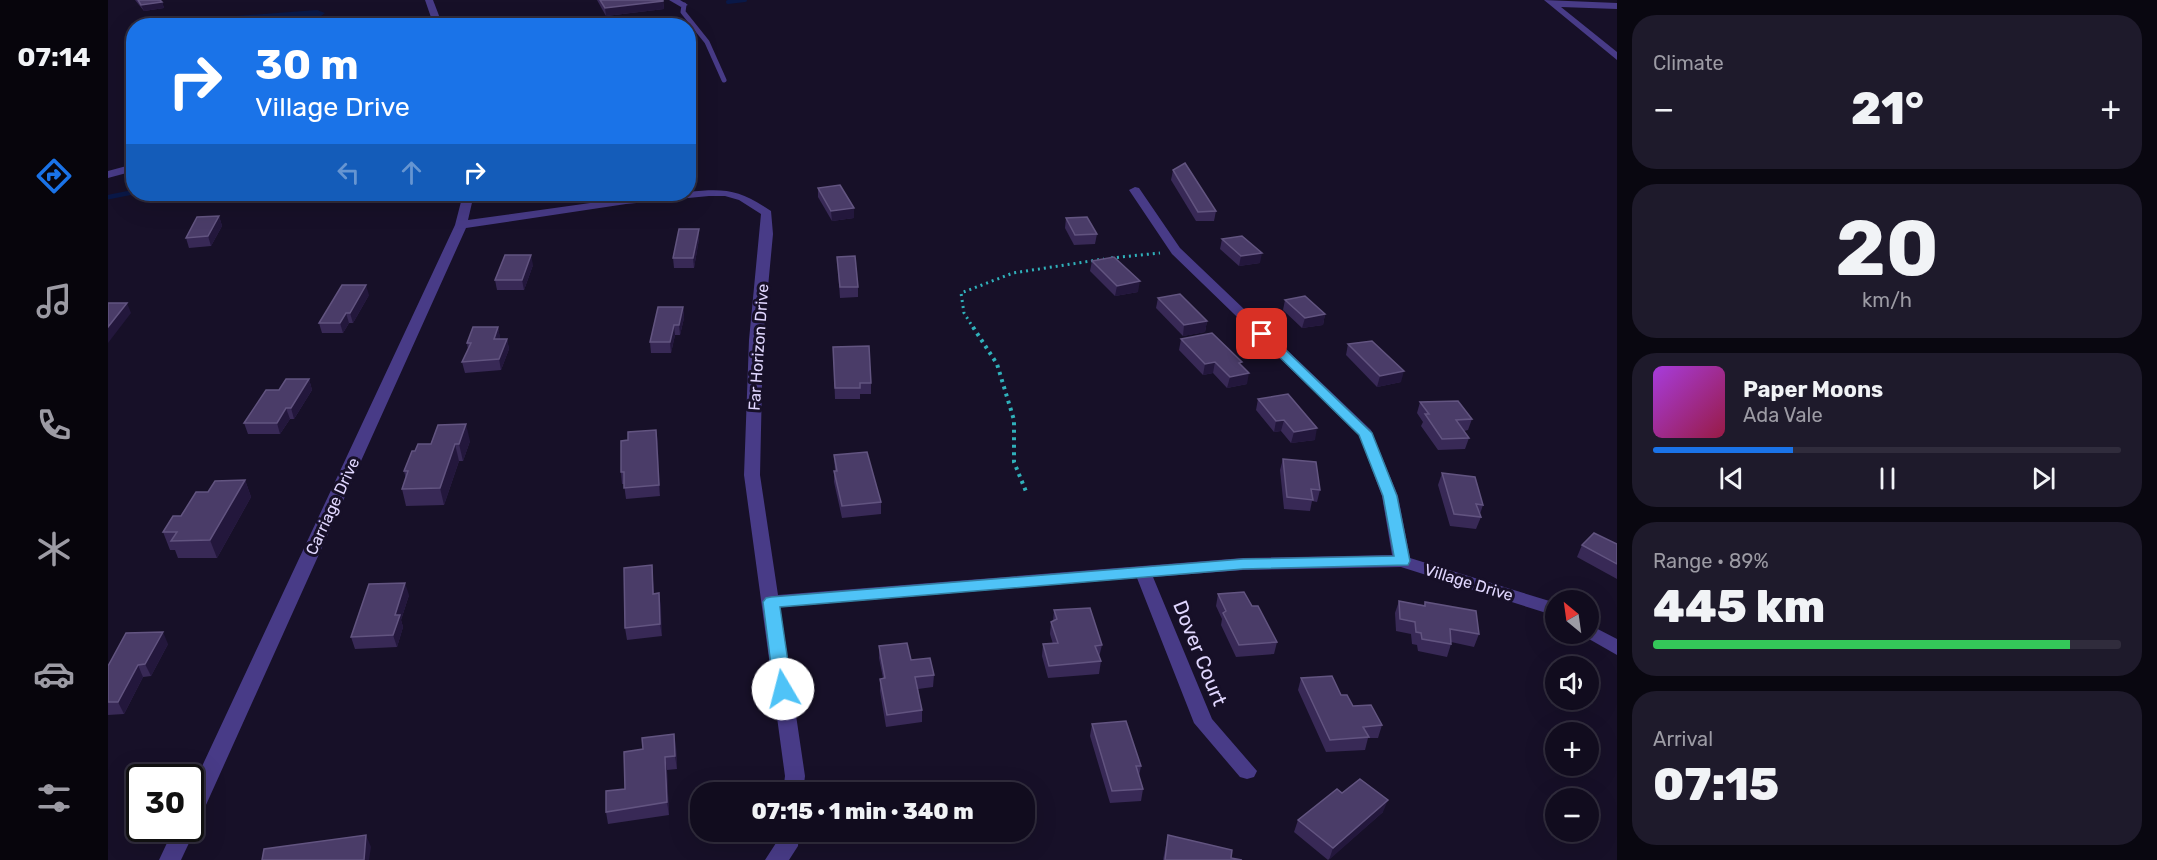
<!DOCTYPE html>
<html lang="en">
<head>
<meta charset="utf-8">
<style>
  :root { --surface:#110c1e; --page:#1e1a2b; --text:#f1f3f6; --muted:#9c9ba4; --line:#302c3c; --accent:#1a73e8 }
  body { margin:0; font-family:Rubik,sans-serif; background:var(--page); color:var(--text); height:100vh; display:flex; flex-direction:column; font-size:22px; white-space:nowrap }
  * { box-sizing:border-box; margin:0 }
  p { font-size:20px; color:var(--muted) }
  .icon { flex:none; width:33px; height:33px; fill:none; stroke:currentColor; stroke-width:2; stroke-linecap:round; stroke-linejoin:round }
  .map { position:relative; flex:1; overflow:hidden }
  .sheet { display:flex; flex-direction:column; gap:15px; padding:15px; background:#090710; width:540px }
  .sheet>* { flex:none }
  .banner { position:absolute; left:18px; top:18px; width:570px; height:183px; border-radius:24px; box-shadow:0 6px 24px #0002,0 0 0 2px var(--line); background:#1a73e8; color:#fff; overflow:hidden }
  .needle { width:39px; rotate:331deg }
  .fabs { position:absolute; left:1437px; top:590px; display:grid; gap:12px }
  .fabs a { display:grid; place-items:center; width:54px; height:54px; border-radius:50%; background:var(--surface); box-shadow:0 6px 24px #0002,0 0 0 2px var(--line); font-size:30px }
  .speed { position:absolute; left:18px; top:764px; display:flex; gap:12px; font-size:30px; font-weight:700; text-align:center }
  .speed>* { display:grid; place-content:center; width:78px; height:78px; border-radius:50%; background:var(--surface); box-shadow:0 6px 24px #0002,0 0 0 2px var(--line); line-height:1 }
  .speed .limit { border:3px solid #111; border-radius:9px; background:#fff; color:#111 }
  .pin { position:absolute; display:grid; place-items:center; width:51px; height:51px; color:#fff; margin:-26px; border-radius:12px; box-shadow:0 3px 9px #0006 }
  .me { position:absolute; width:66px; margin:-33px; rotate:352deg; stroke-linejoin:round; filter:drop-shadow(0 0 4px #0008) }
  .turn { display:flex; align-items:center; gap:21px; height:126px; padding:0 30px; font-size:27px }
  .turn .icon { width:78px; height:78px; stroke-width:2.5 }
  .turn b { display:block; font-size:42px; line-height:51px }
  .lanes { display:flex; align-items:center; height:57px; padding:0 30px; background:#0003; justify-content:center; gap:30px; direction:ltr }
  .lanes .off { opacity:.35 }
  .big { font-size:45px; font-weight:800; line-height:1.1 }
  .sheet .card { flex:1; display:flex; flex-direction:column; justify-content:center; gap:9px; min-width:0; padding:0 21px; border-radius:24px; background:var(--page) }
  .sheet .dial { align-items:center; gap:0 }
  .dial b { font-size:78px; line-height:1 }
  .song { display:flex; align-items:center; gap:18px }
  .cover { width:72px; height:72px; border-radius:9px; background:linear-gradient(135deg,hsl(280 70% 55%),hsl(340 70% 35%)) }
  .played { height:6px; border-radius:3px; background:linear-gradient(90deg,var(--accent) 30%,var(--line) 30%) }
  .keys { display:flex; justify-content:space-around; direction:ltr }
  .heat { display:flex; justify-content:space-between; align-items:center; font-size:33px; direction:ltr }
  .charge { height:9px; border-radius:4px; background:linear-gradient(90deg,#34c759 89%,var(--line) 0) }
  .trip { position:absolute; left:582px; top:782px; width:345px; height:60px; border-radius:24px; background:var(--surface); box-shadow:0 6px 24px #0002,0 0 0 2px var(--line); font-weight:800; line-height:60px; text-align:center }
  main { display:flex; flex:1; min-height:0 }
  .dock { display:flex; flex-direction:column; width:108px; justify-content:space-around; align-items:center; background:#07050c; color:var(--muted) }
  .dock .icon { width:42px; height:42px }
  .dock .active { color:var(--accent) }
  .dock b { font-size:27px; color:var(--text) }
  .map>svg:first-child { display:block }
  .water { fill:#0a1847 }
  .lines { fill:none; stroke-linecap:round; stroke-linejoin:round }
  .stream-far1 { stroke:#0a1847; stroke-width:4 }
  .stream { stroke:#0a1847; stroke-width:4.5 }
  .path-far1 { stroke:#30b1bb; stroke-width:3; stroke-dasharray:2 4; stroke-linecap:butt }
  .path { stroke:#30b1bb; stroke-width:4; stroke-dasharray:3 4.5; stroke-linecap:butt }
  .service { stroke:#483b87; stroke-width:5 }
  .minor { fill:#483b87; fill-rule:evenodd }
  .wall { fill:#382956 }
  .shaded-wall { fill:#23173c }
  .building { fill:#4a3c68; stroke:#625480; stroke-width:1.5 }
  .route { fill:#4fc3f7; stroke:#337fa1; stroke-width:1.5 }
  .labels { text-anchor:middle; stroke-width:6; stroke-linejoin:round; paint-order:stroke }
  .street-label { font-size:16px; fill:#e1d7ff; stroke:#171028 }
  .near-street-label { font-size:20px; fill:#e1d7ff; stroke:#171028 }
</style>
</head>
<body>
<main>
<nav class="dock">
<b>07:14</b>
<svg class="icon active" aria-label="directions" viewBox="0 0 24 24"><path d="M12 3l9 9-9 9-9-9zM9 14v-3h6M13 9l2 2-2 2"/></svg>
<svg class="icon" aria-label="music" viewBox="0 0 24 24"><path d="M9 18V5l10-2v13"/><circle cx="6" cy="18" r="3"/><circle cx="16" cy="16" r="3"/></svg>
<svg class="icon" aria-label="phone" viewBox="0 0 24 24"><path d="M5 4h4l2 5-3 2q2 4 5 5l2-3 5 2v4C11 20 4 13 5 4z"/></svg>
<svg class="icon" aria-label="climate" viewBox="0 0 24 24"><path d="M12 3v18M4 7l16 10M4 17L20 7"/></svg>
<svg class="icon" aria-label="car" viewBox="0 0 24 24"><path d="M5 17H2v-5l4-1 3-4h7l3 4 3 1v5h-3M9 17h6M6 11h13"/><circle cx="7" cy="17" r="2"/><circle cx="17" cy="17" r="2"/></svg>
<svg class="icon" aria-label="filters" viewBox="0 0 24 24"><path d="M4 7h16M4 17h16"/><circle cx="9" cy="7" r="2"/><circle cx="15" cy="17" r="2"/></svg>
</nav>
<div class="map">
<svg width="1509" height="860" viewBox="0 0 1509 860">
  <rect width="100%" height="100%" fill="#171028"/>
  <path class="water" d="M209 10 217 13C195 33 113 26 82 25L101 18Z"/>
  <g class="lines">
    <path class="stream-far1" d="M620 2 637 0"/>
    <path class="stream" d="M1 197 26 192"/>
    <g class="path-far1">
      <path d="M1003 258 1052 253"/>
      <path d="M866 329 856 313 853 293 905 273 996 259"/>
    </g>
    <path class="path" d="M865 327 889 364 906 420V462L919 494"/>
    <path class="service" d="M576 5 575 12 599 42 616 80"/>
    <g class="minor">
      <path d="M317 0H325L335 26H326Z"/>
      <path d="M561 0H572L580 5 573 7Z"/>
      <path d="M1436 0 1509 3V9L1453 7 1509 52V60Z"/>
      <path d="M26 164V171L0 178V171Z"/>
      <path d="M1027 187 1031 188 1072 248 1263 430 1290 496 1302 558 1448 603V616L1293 567 1135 570 1045 577 1104 719 1149 771 1146 777 1139 779 1132 777 1086 723 1029 578 672 607 697 776 695 792H675L677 776 636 475 641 340 653 214 631 200 617 196H601L518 204 358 228 93 816 89 822 85 824 88 828 73 860H51L66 828H82V792L347 225 355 194H366L360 220 518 198 580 194V192C619 188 631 190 663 211L665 234 655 340 652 475 670 595 1135 558 1284 555 1274 496 1251 435 1064 254 1021 190Z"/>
      <path d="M1480 624 1509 639V655L1474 635 1473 633H1480Z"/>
      <path d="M669 831H691L690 846 681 860H657L668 843Z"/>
    </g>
  </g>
  <g class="wall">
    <path d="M27 0H52L54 2 56 8 36 11Z"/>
    <path d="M489 0H555L556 9 498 16Z"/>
    <path d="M1065 170 1108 211 1106 221H1088L1063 180Z"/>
    <path d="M710 188 746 208V218L724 221 710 197Z"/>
    <path d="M111 216 114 226 103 246 81 248 78 238Z"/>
    <path d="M958 218 989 234 987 244 966 245 957 228Z"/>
    <path d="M591 229V239L586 268H566L565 258Z"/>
    <path d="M1114 239 1152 263 1131 266 1112 249Z"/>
    <path d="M729 257 750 287V297L732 298Z"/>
    <path d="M984 261 1030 292 1007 296 982 271Z"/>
    <path d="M425 265 416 290H389L387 280Z"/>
    <path d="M261 295 245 323H241L235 333H214L211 323Z"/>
    <path d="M1050 298 1099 321 1097 332 1075 336 1048 308Z"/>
    <path d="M1177 300 1217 314 1215 325 1194 328 1175 310Z"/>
    <path d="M575 307 576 318 572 335H567L563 353H543L542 342Z"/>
    <path d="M390 327 392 339H399L401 349 393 370 357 373 354 362 360 350 359 343Z"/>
    <path d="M1073 339 1133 365 1139 384 1119 388 1105 373 1095 375 1071 350Z"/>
    <path d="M1240 344 1293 382 1269 387 1238 355Z"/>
    <path d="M725 347 763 383V394H752V399H727Z"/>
    <path d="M201 379 204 390 186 419H182L172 434H140L136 423 171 390Z"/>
    <path d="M1150 399 1207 440 1183 443 1173 431 1166 432 1148 410Z"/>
    <path d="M1312 402 1364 419 1360 430 1356 431 1361 438 1357 449 1330 450 1313 426 1315 422 1309 413Z"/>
    <path d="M548 430 552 496 518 499 516 484H514L513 472 520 440Z"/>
    <path d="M362 441 355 461H351L336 505 298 506 294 489 298 479 296 471 307 451Z"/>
    <path d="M726 455 773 502V514L734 518 726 482V471H727Z"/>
    <path d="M1175 459 1212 490 1209 502 1204 501 1202 511 1176 509 1172 470Z"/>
    <path d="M1334 473 1375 505 1372 514 1373 517 1368 529 1342 526 1330 485Z"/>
    <path d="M137 480 143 497 109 558H70L67 550H62L55 532 100 492Z"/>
    <path d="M1509 544V579L1469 557 1474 545Z"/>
    <path d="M544 565 546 594 551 593 554 636 519 640 517 628Z"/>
    <path d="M1110 594 1144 606 1169 642 1166 654 1128 657 1113 625 1114 619 1108 606Z"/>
    <path d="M301 595 293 620 295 627 289 647 247 649 243 637Z"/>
    <path d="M1291 601 1316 605 1317 602 1371 634 1366 647 1343 642V644L1339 657 1310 651 1309 645 1304 644 1303 634 1288 631 1287 613Z"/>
    <path d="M946 610 994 645 991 657 993 661 991 674 940 678 934 656 935 644H945L942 634 943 622 945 621Z"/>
    <path d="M60 644 43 676 35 677 16 714 0 715V666Z"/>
    <path d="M771 646 803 660 826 675 825 687 810 689 814 710V722L778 727 772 691V679L775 678 771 658Z"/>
    <path d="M1193 678 1233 695 1245 706 1274 725 1270 738H1260L1257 750 1218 752 1190 690Z"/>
    <path d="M984 724 1033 766 1031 776 1035 789 1033 801 1002 803 982 736Z"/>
    <path d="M568 746 569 769 559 770 561 815 500 824 498 812Z"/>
    <path d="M1234 793 1275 812 1220 860 1186 832 1190 820Z"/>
    <path d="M1060 835 1123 858 1134 860H1055Z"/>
  </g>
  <g class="shaded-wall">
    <path d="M555 1 556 9 498 16 497 8Z"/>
    <path d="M54 2 56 8 36 11 33 5Z"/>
    <path d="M746 208V218L724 221 723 211Z"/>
    <path d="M111 216 114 226 103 246 100 236Z"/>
    <path d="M591 229V239L586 268 585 258Z"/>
    <path d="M1154 253 1152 263 1131 266 1133 256Z"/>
    <path d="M423 255 425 265 416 290 414 280Z"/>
    <path d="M1032 281 1030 292 1007 296 1009 286Z"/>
    <path d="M258 285 261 295 245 323 242 313Z"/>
    <path d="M19 303 23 313 0 343V327Z"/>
    <path d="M575 307 576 318 572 335 571 325Z"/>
    <path d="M238 313 241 323 235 333 232 323Z"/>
    <path d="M1217 314 1215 325 1194 328 1197 318Z"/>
    <path d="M1099 321 1097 332 1075 336 1076 325Z"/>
    <path d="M566 325 567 335 563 353 562 342Z"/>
    <path d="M390 327 392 338 388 349 386 339Z"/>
    <path d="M399 339 401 349 393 370 391 359Z"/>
    <path d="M1107 362 1105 373 1095 375 1097 364Z"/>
    <path d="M1296 371 1293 382 1269 387 1272 376Z"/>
    <path d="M1141 373 1139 384 1119 388 1122 377Z"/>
    <path d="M201 379 204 390 186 419 183 408Z"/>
    <path d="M178 408 182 419 172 434 169 423Z"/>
    <path d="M1176 420 1173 431 1166 432 1168 421Z"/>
    <path d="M358 424 362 441 355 461 351 444Z"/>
    <path d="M1209 428 1207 440 1183 443 1186 432Z"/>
    <path d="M548 430 550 441 552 496 551 485Z"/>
    <path d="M347 444 351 461 336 505 332 488Z"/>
    <path d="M137 480 143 497 109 558 102 540Z"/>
    <path d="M297 583 301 595 293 620 295 627 289 647 285 635 287 615Z"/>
    <path d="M551 593 553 605 554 636 552 624Z"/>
    <path d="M55 632 60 644 43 676 37 664Z"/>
    <path d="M30 665 35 677 16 714 10 702Z"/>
    <path d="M566 734 568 746 569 769 567 756Z"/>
    <path d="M557 757 559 770 561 815 559 802Z"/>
    <path d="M1280 800 1275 812 1221 860 1225 848Z"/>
    <path d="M258 835 263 847 261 860H256Z"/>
  </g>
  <g class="building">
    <path d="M30 0H52L54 2 33 5Z"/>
    <path d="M492 0H555V1L497 8Z"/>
    <path d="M1077 163 1108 211 1090 212 1065 170Z"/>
    <path d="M732 185 746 208 723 211 710 188Z"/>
    <path d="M111 216 100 236 78 238 89 217Z"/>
    <path d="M979 217 989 234 967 235 958 218Z"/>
    <path d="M571 229H591L585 258H565Z"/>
    <path d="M1134 236 1154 253 1133 256 1114 239Z"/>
    <path d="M397 255H423L414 280H387Z"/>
    <path d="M747 256 750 287H732L729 257Z"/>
    <path d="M1006 257 1032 281 1009 286 984 261Z"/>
    <path d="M234 285H258L242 313H238L232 323H211Z"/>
    <path d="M1072 294 1099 321 1076 325 1050 298Z"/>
    <path d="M1197 296 1217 314 1197 318 1177 300Z"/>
    <path d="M0 303H19L0 327Z"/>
    <path d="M550 307H575L571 325H566L562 342H542Z"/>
    <path d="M365 327H390L386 339H399L391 359 354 362 363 343H359Z"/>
    <path d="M1104 333 1134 362 1131 363 1141 373 1122 377 1107 362 1097 364 1073 339Z"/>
    <path d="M1264 341 1296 371 1272 376 1240 344Z"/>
    <path d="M761 346 763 383H752V388H727L725 347Z"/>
    <path d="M178 379H201L183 408H178L169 423H136L158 390H171Z"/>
    <path d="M1180 394 1209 428 1186 432 1176 420 1168 421 1150 399Z"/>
    <path d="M1350 401 1364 419 1348 420 1361 438 1334 439 1317 414H1321L1312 402Z"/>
    <path d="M358 424 351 444H347L332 488 294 489 300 471H296L304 451H307L310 444H323L330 425Z"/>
    <path d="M548 430 551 485 516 488V472H513V441L520 440V432Z"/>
    <path d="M759 452 773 502 734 506 726 471H729L726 455Z"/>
    <path d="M1175 459 1208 462 1212 490 1203 489 1205 500 1179 497Z"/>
    <path d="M1334 473 1367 477 1375 505 1368 504 1373 517 1346 514Z"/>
    <path d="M137 480 102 540 63 541 69 532H55L65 516H73L88 492H100L107 481Z"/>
    <path d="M1486 533 1509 544V564L1474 545Z"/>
    <path d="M544 565 545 594 551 593 552 624 517 628 516 568Z"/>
    <path d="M297 583 287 615H292L285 635 243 637 261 584Z"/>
    <path d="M1136 592 1144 606H1150L1169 642 1131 645 1115 613 1118 611 1110 594Z"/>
    <path d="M1291 601 1317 606V602L1368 611 1371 634 1342 629 1343 644 1314 639 1313 633 1308 632 1307 622 1292 619Z"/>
    <path d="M982 608 994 645 987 646 993 661 941 666 935 644 950 643 943 622 949 619 946 610Z"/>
    <path d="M55 632 37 664 30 665 10 702H0V666L18 633Z"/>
    <path d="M799 643 803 660 822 658 826 675 807 677 814 710 779 715 772 679 777 678 771 646Z"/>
    <path d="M1224 676 1233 695H1239L1245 706 1263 705 1274 725 1255 727 1261 737 1222 740 1193 678Z"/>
    <path d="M1018 721 1033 766H1028L1035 789 1004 791 984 724Z"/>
    <path d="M566 734 567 756 557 757 559 802 498 812V791L517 789 516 752 535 749 534 738Z"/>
    <path d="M1252 779 1280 800 1225 848 1190 820 1229 789 1234 793Z"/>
    <path d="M258 835 256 860H154L156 849Z"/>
    <path d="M1060 835 1124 850 1123 858 1134 860H1057Z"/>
  </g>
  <path class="route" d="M1154 330 1158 331 1264 433 1289 496 1302 561 1300 565 1135 569 672 607 684 689 681 693 675 695 669 693 666 689 655 602 658 598 663 597 1135 559 1286 556 1275 496 1251 435 1150 336 1148 334Z"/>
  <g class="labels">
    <g class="street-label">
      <text transform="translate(650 347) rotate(-86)" y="6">Far Horizon Drive</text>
      <text transform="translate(224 506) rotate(-65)" y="6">Carriage Drive</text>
      <text transform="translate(1361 582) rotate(17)" y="6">Village Drive</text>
    </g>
    <g class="near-street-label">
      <text transform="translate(1092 653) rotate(68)" y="7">Dover Court</text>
    </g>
  </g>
</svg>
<div class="fabs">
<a><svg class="needle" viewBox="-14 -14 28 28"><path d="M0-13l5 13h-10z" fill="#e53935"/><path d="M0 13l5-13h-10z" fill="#9c9ba4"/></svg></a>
<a><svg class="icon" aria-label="sound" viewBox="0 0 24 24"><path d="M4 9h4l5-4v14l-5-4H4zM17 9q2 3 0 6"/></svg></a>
<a>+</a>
<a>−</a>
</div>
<div class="speed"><div class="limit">30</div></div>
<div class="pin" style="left:1154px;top:334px;background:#d93025"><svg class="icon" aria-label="arrive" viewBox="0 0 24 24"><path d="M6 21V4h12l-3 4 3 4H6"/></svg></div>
<svg class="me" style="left:675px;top:689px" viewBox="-20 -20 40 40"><circle r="19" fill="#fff"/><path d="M0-13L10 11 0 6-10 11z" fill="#4fc3f7"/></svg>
<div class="trip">07:15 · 1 min · 340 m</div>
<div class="banner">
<div class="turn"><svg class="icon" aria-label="right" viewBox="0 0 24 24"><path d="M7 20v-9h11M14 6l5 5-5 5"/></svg><div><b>30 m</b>Village Drive</div></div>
<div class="lanes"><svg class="icon off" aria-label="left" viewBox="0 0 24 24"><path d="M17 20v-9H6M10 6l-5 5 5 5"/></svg><svg class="icon off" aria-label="ahead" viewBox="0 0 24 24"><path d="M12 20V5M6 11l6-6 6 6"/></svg><svg class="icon" aria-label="right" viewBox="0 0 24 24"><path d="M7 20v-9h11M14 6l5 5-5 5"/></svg></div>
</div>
</div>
<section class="sheet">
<div class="card"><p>Climate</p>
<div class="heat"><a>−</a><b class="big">21°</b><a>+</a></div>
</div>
<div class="card dial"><b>20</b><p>km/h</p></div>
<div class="card">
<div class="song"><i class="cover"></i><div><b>Paper Moons</b><p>Ada Vale</p></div></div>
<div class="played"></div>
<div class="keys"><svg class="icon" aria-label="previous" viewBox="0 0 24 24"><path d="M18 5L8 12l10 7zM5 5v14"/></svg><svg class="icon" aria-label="pause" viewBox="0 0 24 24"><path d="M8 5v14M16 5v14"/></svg><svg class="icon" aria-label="next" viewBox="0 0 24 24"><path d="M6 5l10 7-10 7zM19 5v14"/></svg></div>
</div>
<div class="card"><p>Range · 89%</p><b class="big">445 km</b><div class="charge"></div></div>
<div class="card"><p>Arrival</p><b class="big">07:15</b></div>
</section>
</main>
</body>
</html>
